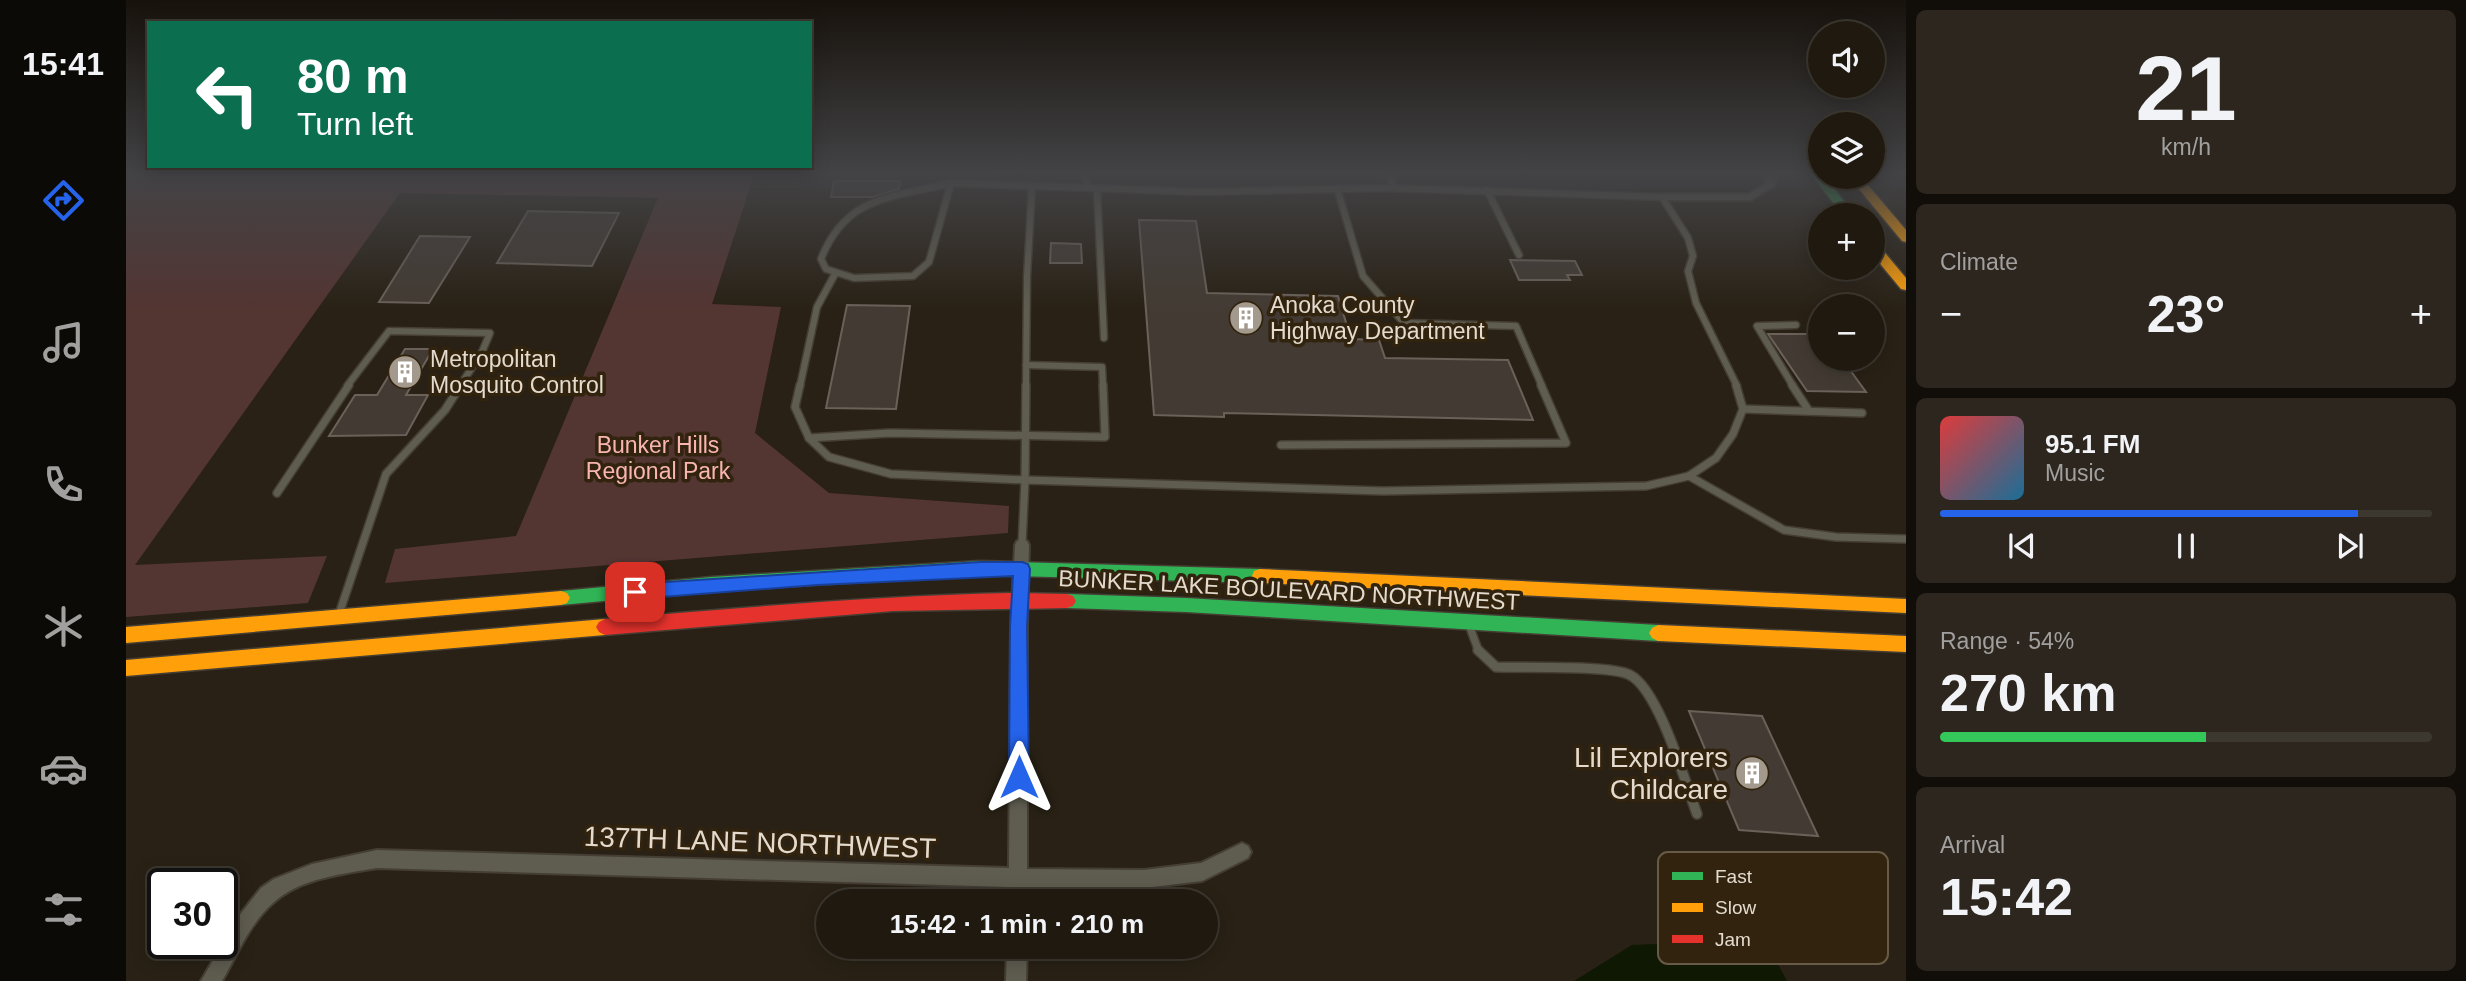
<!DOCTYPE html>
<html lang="en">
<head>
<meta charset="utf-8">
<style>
  :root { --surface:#1f1910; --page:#2c261e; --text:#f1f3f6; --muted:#a1a09f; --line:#3c3830; --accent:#2563eb }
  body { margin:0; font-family:Arial,sans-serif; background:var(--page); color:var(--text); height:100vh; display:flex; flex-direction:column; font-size:26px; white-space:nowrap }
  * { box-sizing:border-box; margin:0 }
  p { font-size:23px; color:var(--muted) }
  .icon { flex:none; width:38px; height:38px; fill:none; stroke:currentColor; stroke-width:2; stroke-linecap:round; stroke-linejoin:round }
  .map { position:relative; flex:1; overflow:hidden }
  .panel { display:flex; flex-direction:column; gap:10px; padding:10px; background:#110e09; width:560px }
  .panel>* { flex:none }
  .banner { position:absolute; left:21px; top:21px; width:665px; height:147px; border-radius:0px; box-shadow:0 4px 18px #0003,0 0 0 2px var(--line); background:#0b6e4f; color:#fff; overflow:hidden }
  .fabs { position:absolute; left:1682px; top:21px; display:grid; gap:14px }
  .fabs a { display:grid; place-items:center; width:77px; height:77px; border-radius:50%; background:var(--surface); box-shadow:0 4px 18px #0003,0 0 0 2px var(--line); font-size:35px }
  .speed { position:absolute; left:21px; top:868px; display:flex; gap:14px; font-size:35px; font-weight:700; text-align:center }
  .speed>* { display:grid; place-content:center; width:91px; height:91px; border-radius:50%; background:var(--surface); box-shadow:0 4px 18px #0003,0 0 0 2px var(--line); line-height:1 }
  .speed .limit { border:4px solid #111; border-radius:10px; background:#fff; color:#111 }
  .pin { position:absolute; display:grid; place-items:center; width:60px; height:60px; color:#fff; margin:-30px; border-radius:14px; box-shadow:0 4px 10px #0006 }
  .me { position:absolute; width:77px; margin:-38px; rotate:0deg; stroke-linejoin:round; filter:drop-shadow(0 0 5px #0008) }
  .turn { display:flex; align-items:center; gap:24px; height:147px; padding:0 35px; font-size:32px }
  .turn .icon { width:91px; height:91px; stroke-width:2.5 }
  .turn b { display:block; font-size:49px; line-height:60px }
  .big { font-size:52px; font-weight:700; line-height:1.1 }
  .panel .card { flex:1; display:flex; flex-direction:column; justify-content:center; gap:10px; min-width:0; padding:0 24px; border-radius:10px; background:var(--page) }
  .panel .dial { align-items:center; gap:0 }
  .dial b { font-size:91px; line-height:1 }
  .song { display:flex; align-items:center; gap:21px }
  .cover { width:84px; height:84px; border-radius:10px; background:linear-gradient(135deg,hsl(0 70% 55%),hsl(200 70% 35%)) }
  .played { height:7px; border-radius:4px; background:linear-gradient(90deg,var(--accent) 85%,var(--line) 85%) }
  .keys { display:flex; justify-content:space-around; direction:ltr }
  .heat { display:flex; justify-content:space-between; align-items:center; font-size:38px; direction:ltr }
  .charge { height:10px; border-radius:5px; background:linear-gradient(90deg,#34c759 54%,var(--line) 0) }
  .trip { position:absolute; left:690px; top:889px; width:402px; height:70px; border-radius:35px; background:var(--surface); box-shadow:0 4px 18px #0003,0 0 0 2px var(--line); font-weight:700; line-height:70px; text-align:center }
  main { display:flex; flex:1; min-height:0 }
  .menu { display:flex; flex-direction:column; width:126px; justify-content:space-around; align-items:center; background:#0c0a06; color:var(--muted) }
  .menu .icon { width:49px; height:49px }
  .menu .active { color:var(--accent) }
  .menu b { font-size:32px; color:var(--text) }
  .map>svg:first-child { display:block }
  .green { fill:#533532 }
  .water { fill:#0e1802 }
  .building { fill:#433b33; stroke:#6a6159; stroke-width:2 }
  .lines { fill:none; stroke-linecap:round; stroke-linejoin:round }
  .lane-far2-casing { stroke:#453e34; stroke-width:9 }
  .lane-far1-casing { stroke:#453e34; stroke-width:10 }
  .lane-casing { stroke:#453e34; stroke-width:12 }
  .street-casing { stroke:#453e34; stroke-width:4 }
  .fast-casing { stroke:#453e34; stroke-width:3 }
  .slow-casing { stroke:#453e34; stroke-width:3 }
  .jam-casing { stroke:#453e34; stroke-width:3 }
  .lane-far2 { stroke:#5f5d50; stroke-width:6 }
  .lane-far1 { stroke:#5f5d50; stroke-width:7 }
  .lane { stroke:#5f5d50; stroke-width:9 }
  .street { fill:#5f5d50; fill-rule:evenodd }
  .fast { fill:#30b455; fill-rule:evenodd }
  .slow { fill:#ff9f0a; fill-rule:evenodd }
  .jam { fill:#e5322d; fill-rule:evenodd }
  .route { fill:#2563eb; stroke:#184099; stroke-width:2 }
  .labels { text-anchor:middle; stroke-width:7; stroke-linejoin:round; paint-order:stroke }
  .poi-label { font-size:23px; fill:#e4dbce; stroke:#31230d; text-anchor:start }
  .park-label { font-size:23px; fill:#f9b5b1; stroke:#31230d }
  .street-label { font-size:23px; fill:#e4dbce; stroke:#31230d }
  .near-poi-label { font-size:28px; fill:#e4dbce; stroke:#31230d; text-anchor:end }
  .near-street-label { font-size:28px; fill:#e4dbce; stroke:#31230d }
  .key { fill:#31230d; stroke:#675a47; stroke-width:2 }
  .key-label { font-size:19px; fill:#e4dbce }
</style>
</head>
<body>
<main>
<nav class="menu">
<b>15:41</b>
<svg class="icon active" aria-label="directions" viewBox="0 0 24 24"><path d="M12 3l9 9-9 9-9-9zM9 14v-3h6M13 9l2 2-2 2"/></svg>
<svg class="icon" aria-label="music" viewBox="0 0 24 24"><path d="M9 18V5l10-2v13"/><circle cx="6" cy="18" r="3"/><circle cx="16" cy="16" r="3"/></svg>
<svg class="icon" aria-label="phone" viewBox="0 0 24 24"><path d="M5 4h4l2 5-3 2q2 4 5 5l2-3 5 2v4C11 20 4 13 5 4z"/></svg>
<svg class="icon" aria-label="climate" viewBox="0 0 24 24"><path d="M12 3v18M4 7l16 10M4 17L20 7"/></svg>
<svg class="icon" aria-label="car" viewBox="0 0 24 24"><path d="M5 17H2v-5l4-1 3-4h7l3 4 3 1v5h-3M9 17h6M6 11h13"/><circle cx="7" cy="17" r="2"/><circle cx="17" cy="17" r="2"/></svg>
<svg class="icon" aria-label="filters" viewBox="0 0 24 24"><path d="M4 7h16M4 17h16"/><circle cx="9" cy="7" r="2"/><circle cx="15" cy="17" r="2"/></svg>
</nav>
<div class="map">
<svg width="1780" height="981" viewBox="0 0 1780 981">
  <rect width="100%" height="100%" fill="#292115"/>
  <path class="green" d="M0 172H951V174L628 175 586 304 655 307 629 433 703 493 883 506 882 533 259 583 269 549 390 536 532 198 274 193 9 565 201 556 182 603 0 617Z"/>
  <path class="water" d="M1606 941 1644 950 1661 981H1448L1506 945Z"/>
  <g class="building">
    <path d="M708 181H774L773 189 747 197H705Z"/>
    <path d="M402 211 493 213 466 266 371 263Z"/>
    <path d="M1013 220 1070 221 1081 293 1212 296 1225 339 1253 340 1259 358 1382 360 1407 420 1098 413V417L1028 415Z"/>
    <path d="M294 236 344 237 303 303 253 302Z"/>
    <path d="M925 243 955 244 956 263H924Z"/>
    <path d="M1384 260 1449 261 1456 275H1441L1444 280H1393Z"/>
    <path d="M721 305 784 306 770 409 700 408Z"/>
    <path d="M1642 334H1694V359H1716L1740 392 1681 391Z"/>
    <path d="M279 349H307L280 395H302L280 435 203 436 229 395H251Z"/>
    <path d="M1563 711 1636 716 1692 836 1613 830Z"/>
  </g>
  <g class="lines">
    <g class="lane-far2-casing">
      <g id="lane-far2">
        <path d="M959 172 961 188"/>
        <path d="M1263 172 1268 188"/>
        <path d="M825 183 1074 192 1258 188 1536 197 1562 238 1567 256 1562 271 1570 303 1611 386"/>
        <path d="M825 183 803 262 787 276 728 278 700 269 695 259C720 195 766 198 825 183Z"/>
        <path d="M971 188 978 338"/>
        <path d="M1211 188 1237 276 1278 323 1390 326 1416 386"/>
        <path d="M1361 190 1393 255"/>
        <path d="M900 365 976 367 977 386"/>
        <path d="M221 386 263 331 364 333 356 352 334 386"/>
        <path d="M674 386 691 307 709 274"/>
        <path d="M900 386 901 277 906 187"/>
        <path d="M1667 386 1631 326 1670 325"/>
      </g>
    </g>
    <g class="lane-far1-casing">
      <g id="lane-far1">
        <path d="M674 385 669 407 683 438 703 457 765 474 899 480 900 385"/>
        <path d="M1666 385 1683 411"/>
        <path d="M1617 409 1736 413"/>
        <path d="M683 438 764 433 979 437 977 385"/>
        <path d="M1155 445 1440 443 1415 385"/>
        <path d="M1563 476 1658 530 1710 537 1779 539"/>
        <path d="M151 493 223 385"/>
        <path d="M896 545 899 480 1257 491 1520 486 1563 476 1590 458 1607 434 1617 409 1610 385"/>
        <path d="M212 617 260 474 319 410 335 385"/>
        <path d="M1343 625 1353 652"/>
      </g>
    </g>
    <g class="lane-casing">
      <path id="lane" d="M1352 650 1370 667C1397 668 1485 665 1504 675 1533 690 1559 782 1571 814"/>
    </g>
    <g class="street-casing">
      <g id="street">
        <path d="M1640 172H1650L1649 185 1625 200H1536L1531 197 1536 194H1623L1639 184Z"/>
        <path d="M896 539 901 541 903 545 901 627V869L1018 870 1075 863 1116 843 1122 846 1125 852 1122 858 1076 881 1018 888 901 887V901H883V887L251 868C217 874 174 878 147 903 124 923 111 955 96 981H75L112 917 135 888 148 879 186 864 251 850 883 868 885 627 889 545 891 541Z"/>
        <path d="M881 947H901L900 981H880Z"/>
      </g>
    </g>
    <g class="fast-casing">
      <g id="fast">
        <path d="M1683 172H1694V177H1699L1729 215H1717Z"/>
        <path d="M854 561 1134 569 1140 571 1142 576 1140 581 1134 583 854 575 585 591 435 605 429 603 426 598 429 593 435 591 585 577Z"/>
        <path d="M941 594 1060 598 1532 625 1538 628 1541 633 1538 638 1532 641 1060 612 941 608 935 606 932 601 935 596Z"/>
      </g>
    </g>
    <g class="slow-casing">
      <g id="slow">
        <path d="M1723 177H1735L1780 230V242L1776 241Z"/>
        <path d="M1746 241 1750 242 1780 278V290L1775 289 1746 254Z"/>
        <path d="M1134 569 1780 599V613L1134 583 1128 581 1126 576 1128 571Z"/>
        <path d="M435 591 441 593 444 598 441 603 435 605 0 643V627Z"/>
        <path d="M479 619 485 622 488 627 485 632 479 635 0 676V660Z"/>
        <path d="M1532 625 1780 636V652L1532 641 1526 638 1523 633 1526 628Z"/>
      </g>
    </g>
    <g class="jam-casing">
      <path id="jam" d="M883 593 941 594 947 596 950 601 947 606 941 608 767 611 479 635 473 632 470 627 473 622 479 619C614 608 748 596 883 593Z"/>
    </g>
    <use href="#lane-far2" class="lane-far2"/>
    <use href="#lane-far1" class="lane-far1"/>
    <use href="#lane" class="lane"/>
    <use href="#street" class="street"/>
    <use href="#fast" class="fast"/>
    <use href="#slow" class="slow"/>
    <use href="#jam" class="jam"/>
  </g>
  <linearGradient id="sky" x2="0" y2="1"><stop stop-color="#17120c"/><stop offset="0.56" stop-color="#434346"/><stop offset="1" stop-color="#434346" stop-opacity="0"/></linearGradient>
  <rect width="1780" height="309" fill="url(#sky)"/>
  <path class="route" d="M854 562H896L902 564 904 569 901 627 903 777 900 784 893 786 886 784 883 777 884 627 887 576 691 585 509 599 503 597 500 592 503 586 509 584Z"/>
  <defs>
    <g id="building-disc" transform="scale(1.75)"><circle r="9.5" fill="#a39a8d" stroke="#31230d"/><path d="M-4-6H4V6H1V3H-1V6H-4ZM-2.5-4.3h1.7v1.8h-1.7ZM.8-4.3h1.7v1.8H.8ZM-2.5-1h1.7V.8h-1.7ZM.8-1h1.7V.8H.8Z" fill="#fff"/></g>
  </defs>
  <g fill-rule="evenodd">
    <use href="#building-disc" x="1120" y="318"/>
    <use href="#building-disc" x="279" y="372"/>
    <use href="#building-disc" x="1626" y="773"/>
  </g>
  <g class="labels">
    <g class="poi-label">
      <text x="1144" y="313">Anoka County<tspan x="1144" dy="26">Highway Department</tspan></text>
      <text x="304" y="367">Metropolitan<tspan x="304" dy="26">Mosquito Control</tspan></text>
    </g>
    <g class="park-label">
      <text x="532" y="453">Bunker Hills<tspan x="532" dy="26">Regional Park</tspan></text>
    </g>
    <g class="street-label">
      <text transform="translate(1163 590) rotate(3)" y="8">BUNKER LAKE BOULEVARD NORTHWEST</text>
    </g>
    <g class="near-poi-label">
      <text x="1602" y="767">Lil Explorers<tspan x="1602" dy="32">Childcare</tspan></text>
    </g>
    <g class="near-street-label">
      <text transform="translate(634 842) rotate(2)" y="10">137TH LANE NORTHWEST</text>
    </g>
  </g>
  <rect x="1532" y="852" width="230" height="112" rx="10" class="key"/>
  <rect x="1546" y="872" width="31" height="8" fill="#30b455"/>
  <rect x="1546" y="903" width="31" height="9" fill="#ff9f0a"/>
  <rect x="1546" y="935" width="31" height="8" fill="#e5322d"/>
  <g class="key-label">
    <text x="1589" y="883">Fast</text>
    <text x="1589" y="914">Slow</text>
    <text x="1589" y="946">Jam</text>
  </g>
</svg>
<div class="fabs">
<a><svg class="icon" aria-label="sound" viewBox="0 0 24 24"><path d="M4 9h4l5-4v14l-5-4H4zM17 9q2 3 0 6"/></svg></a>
<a><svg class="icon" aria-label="layers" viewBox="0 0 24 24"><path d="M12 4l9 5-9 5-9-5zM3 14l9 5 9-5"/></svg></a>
<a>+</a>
<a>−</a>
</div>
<div class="speed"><div class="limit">30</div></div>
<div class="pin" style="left:509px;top:592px;background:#d93025"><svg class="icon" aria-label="arrive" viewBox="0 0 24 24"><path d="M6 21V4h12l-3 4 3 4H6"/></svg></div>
<svg class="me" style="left:893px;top:777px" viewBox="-20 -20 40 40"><path d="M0-17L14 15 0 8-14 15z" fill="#2563eb" stroke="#fff" stroke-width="4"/></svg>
<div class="trip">15:42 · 1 min · 210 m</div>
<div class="banner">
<div class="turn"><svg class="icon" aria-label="left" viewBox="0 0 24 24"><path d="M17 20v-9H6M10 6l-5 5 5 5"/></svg><div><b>80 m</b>Turn left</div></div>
</div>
</div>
<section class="panel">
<div class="card dial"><b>21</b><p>km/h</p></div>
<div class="card"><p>Climate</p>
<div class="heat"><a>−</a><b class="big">23°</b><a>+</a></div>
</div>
<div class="card">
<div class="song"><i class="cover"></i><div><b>95.1 FM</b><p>Music</p></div></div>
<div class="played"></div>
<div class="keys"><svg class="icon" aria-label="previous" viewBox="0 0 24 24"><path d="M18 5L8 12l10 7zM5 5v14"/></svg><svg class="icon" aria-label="pause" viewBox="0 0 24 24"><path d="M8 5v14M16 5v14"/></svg><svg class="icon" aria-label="next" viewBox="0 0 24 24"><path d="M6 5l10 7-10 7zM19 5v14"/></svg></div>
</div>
<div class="card"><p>Range · 54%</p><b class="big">270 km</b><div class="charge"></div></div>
<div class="card"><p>Arrival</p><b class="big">15:42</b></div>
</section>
</main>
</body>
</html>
